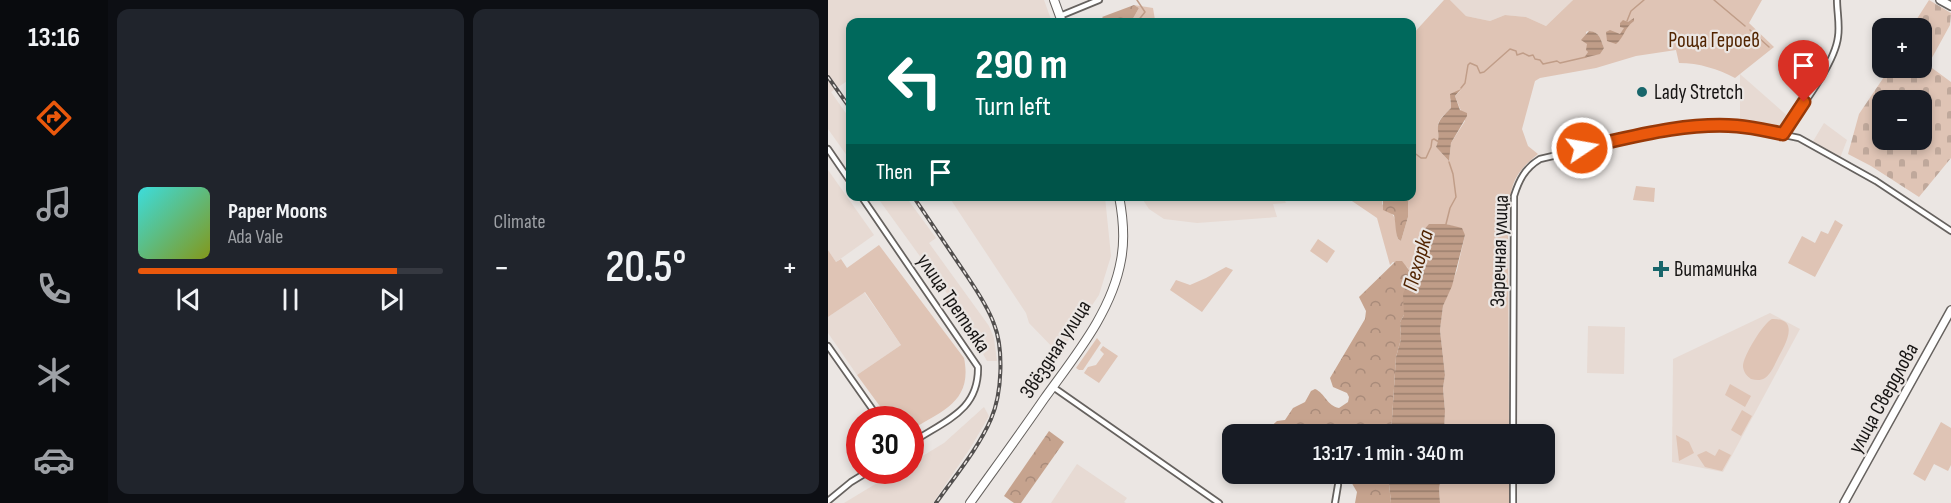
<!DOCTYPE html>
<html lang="en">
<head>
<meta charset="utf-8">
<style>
  :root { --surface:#171b24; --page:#20242c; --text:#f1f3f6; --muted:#9ea1a6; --line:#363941; --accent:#ea580c }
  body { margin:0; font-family:"Sofia Sans Condensed",sans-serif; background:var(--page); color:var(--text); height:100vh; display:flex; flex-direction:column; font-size:22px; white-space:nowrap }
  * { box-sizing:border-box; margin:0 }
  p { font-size:20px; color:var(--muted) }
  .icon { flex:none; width:33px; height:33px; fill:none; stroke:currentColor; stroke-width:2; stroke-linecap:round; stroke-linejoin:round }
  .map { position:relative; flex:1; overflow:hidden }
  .drawer { display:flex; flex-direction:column; gap:9px; padding:9px; background:#0d0f14; width:720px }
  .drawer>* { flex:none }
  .guide { position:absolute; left:18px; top:18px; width:570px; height:183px; border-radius:12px; box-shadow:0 3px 9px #0003; background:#00695c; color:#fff; overflow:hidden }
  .controls { position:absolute; left:1044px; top:18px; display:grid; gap:12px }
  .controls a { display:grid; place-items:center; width:60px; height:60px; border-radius:12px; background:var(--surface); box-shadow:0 3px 9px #0003; font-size:30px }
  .speed { position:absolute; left:18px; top:406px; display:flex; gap:12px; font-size:30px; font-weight:700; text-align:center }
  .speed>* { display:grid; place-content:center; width:78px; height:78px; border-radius:50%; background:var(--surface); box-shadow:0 3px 9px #0003; line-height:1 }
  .speed .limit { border:9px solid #d22; background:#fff; color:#111 }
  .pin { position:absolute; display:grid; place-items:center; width:51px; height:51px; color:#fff; margin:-62px -26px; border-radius:50% 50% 50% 0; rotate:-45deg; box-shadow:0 0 6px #0007 }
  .pin .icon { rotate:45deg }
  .me { position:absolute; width:66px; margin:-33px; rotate:78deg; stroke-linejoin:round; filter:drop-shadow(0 0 4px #0008) }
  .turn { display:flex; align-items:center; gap:21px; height:126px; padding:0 30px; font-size:27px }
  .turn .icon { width:78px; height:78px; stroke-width:2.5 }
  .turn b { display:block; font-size:42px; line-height:51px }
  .then { display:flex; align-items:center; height:57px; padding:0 30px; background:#0003; gap:12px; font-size:22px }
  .big { font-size:45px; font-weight:600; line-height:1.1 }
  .drawer .widget { flex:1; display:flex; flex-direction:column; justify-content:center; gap:9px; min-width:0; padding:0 21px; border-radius:12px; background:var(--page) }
  .song { display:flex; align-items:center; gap:18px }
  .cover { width:72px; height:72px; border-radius:9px; background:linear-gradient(135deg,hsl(180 70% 55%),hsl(70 70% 35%)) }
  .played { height:6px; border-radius:3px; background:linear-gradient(90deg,var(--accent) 85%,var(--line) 85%) }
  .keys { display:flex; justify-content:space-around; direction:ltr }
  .heat { display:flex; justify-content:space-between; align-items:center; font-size:33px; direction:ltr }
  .drawer .tiles { flex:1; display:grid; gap:9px; grid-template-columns:repeat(2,1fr) }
  .trip { position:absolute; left:394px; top:424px; width:333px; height:60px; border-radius:12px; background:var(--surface); box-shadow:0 3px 9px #0003; font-weight:600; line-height:60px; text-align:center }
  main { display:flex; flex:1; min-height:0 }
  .tabs { display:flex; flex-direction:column; width:108px; justify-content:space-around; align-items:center; background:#090b0e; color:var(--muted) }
  .tabs .icon { width:42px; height:42px }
  .tabs .on { color:var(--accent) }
  .tabs b { font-size:27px; color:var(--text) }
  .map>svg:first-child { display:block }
  .built { fill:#e7dad3 }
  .green { fill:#dfc4b5; fill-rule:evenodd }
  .forest { fill:url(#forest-crowns) }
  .cemetery { fill:url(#cemetery-stones); fill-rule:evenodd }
  .water { fill:url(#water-rules) }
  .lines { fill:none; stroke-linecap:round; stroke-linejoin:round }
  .stream { stroke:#c09d88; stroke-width:1.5 }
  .street-casing { stroke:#66625f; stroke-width:8 }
  .secondary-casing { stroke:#66625f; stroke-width:10 }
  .primary-casing { stroke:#66625f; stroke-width:10 }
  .street { stroke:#fff; stroke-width:4.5 }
  .secondary { stroke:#fff; stroke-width:7 }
  .primary { stroke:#fff; stroke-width:8 }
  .rail-casing { stroke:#524f4e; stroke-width:4 }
  .rail { stroke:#ebe6e3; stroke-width:1.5; stroke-dasharray:4.5; stroke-linecap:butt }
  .route-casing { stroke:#983908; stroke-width:15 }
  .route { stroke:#ea580c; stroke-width:10 }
  .poi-dot { fill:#18666b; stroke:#ebe6e3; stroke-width:2 }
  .labels { text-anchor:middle; stroke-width:4.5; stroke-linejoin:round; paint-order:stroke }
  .park-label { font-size:21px; fill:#512400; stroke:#ebe6e3 }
  .poi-label { font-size:21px; fill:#171514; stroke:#ebe6e3; text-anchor:start }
  .street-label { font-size:21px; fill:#171514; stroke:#ebe6e3 }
  .water-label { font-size:22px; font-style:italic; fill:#502300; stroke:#ebe6e3 }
</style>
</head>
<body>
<main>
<nav class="tabs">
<b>13:16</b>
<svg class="icon on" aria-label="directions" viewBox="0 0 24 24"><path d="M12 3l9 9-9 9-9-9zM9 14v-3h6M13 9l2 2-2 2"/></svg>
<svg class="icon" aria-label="music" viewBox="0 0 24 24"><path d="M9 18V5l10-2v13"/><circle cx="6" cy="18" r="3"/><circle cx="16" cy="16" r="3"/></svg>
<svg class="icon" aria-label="phone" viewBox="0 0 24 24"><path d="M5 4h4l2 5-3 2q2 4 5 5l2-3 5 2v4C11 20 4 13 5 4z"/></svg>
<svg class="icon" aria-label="climate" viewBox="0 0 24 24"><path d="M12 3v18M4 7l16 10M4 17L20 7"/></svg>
<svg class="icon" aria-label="car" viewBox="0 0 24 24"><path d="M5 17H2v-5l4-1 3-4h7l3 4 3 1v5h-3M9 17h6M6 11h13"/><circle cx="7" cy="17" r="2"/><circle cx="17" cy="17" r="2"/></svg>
</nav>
<section class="drawer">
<div class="tiles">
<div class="widget">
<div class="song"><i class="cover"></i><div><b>Paper Moons</b><p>Ada Vale</p></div></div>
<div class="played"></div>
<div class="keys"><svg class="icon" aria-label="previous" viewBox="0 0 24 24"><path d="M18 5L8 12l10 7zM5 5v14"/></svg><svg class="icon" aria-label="pause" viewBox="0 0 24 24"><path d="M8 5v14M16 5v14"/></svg><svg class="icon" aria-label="next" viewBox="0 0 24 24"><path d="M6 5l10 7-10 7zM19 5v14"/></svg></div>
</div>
<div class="widget"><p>Climate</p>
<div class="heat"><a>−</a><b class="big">20.5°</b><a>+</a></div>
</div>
</div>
</section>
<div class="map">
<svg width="1123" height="503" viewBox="0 0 1123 503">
  <defs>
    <pattern id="forest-crowns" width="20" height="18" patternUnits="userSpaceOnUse" patternTransform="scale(1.5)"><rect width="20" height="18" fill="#c6a38e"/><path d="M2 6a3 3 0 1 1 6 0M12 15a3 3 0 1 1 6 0" fill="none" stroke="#a98b7a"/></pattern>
    <pattern id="cemetery-stones" width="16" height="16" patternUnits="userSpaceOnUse" patternTransform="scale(1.5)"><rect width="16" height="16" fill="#dfc4b5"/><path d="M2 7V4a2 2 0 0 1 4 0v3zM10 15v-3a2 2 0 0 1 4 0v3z" fill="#bfa89b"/></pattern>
    <pattern id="water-rules" width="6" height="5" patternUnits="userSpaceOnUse" patternTransform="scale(1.5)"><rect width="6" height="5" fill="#c09d88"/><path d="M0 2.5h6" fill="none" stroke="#9b7f6e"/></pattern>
  </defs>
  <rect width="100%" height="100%" fill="#ebe6e3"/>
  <g class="built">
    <path d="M0 0H216L224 22H22V79L3 92 22 119V160L0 129Z"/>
    <path d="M622 0H745L718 26 698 17 677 15 662 21 638 16Z"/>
    <path d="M912 74 963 119 954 131 912 123Z"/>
    <path d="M996 123 1019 140 1012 158 984 143Z"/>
    <path d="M0 170 46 235 8 262 0 250Z"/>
    <path d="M455 196 458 203 445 204 449 217 369 223 336 219 321 209 313 197Z"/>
    <path d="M49 197H78L108 238 101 243 161 326 166 338 169 361H159L155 354 160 350Z"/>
    <path d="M121 197H277L283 256 271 295 231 354 201 323 198 313Z"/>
    <path d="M36 292 73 345 29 375 0 333V317Z"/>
    <path d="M942 313 972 329 895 472 844 462 845 359Z"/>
    <path d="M760 326 797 327 796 374 759 373Z"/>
    <path d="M156 407 161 416 143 447 105 503H16L69 471H82L83 463 116 443Z"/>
    <path d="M249 464 299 498 296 502 298 503H223Z"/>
  </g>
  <g class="green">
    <path d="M616 0H622L638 16 662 21 677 15 698 17 718 26 745 0H934L921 23 946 47 907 78C890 69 871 63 851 63L848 50 808 56 768 68 712 78 707 81 694 129 700 146 710 154C684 175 683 185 680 217L681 435H616L617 411 615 388 617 375 612 330 615 306 629 270 637 235 627 227 618 224 587 251 589 257 584 274 579 267 565 262 562 265 549 218 518 197H555L554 204C560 210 568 215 568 224 569 230 568 233 570 239L573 241 580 217V201L575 197 584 196V35ZM760 31C772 32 772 38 776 48L763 55 760 54 758 32ZM633 90 627 96 637 121 623 143 621 161 608 147C616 127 600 128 623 108L622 99Z"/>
    <path d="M306 5 325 8 327 20 330 22H303L311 8Z"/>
    <path d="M808 186 827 188 826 202 805 200Z"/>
    <path d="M1007 220 1015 225 987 277 960 263 974 236 987 243 993 231 1000 234Z"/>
    <path d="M490 239 507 251 499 263 482 251Z"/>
    <path d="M51 245 136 358C145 402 114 411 83 430L82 420H62L29 375 73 345 37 292 0 317V250L8 262 13 259 19 268Z"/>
    <path d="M398 267 405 270 374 312 342 290 348 280 362 285 378 278Z"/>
    <path d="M944 319C973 318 957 345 950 358 947 364 943 374 937 378 932 381 928 380 923 379 919 376 916 373 915 367 914 358 935 323 944 319Z"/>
    <path d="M269 338 273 343 255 370H251L248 368Z"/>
    <path d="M275 346 290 356 271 383 256 373 260 367 268 365 276 354 272 350Z"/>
    <path d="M902 384 923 396 917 407 897 395Z"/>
    <path d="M914 410 924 416 913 436 903 430Z"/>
    <path d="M1113 422 1123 428V465L1120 471 1106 464 1097 481 1085 474Z"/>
    <path d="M848 435 861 442 866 453 851 461Z"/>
    <path d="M891 449 903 455 894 471 877 467 869 455 878 451 887 456Z"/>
    <path d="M614 474H681V503H612L611 488Z"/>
  </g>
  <g class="forest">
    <path d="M306 5 311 8 303 22H275L277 20 274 17Z"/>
    <path d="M555 197H575L580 201V217L573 241 570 239C567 231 568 224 566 215L555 210Z"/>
    <path d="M568 261H574L584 274C575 291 577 298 576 315L572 322 573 339 568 357 563 435H495L487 428 484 435H434L449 421 457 420 465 408 477 402 483 391 487 389C497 393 499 406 511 408L520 402 521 397 519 393 505 387 502 378 537 319 538 311 531 297Z"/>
    <path d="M221 431 236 442 193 503H186L176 496Z"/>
    <path d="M522 474H560L563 503H527L529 492 522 480Z"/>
  </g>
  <path class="cemetery" d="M1101 0 1123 13 1122 25 1100 65 1123 82V158L1091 197 1043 166 1020 154 1031 114 1062 68H1094V28H1088L1085 25ZM1054 100H1094V140H1054Z"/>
  <g class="water">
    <path d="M806 18V21C796 28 796 38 788 44L779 41 778 32 782 30 792 34 796 28 792 27V23L795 20 800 22Z"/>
    <path d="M761 31C772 32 772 38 776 48L772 54 756 58 760 52 758 50 759 44 753 40Z"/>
    <path d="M633 89 627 96 632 110 639 113V116L623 143 621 161 608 147C616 128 600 129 623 108L622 94Z"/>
    <path d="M601 224H618L634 228 637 235 635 243 624 286 615 306 612 330 617 375 615 388 617 411 616 435H563L568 357 573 339 572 322 576 315 575 294 587 265 589 244 594 232Z"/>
    <path d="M560 474H614L611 488 612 503H563Z"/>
  </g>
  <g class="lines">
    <g class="stream">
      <path d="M886 0 917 26"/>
      <path d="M799 21 803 11 816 0"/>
      <path d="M309 22 317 12 309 0"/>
      <path d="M922 30 941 47"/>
      <path d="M633 88 637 83 640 65 642 63 649 66 652 73 656 72 682 49 688 51 689 55 695 53 701 56 705 55 707 59 712 60 715 64 729 61 732 63 758 57"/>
      <path d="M584 151 593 158H598L603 147 604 140 606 139 611 142"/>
      <path d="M618 224 622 208 628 197 625 174 621 162"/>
    </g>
    <g class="street-casing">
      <g id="street">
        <path d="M232 16 271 0"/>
        <path d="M955 134C971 110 1007 64 1010 37 1012 25 1009 12 1009 0"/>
        <path d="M0 149 22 181"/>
        <path d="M33 196 150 367C151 412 115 421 82 444"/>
        <path d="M0 346 52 420"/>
        <path d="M225 387 391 503"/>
        <path d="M685 435 686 196C691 180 697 168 712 159L832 131 874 126H914L971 138 1048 181 1123 231"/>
        <path d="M0 501 23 482 41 471"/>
        <path d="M507 503 510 485"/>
        <path d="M685 503V474"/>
      </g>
    </g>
    <g class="secondary-casing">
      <g id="secondary">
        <path d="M1112 0 1123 6"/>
        <path d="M1016 503 1123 310"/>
      </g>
    </g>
    <g class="primary-casing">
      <g id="primary">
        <path d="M226 0 234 22"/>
        <path d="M142 503C167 468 192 434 216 399 246 357 284 312 293 260 297 240 295 217 291 196"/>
      </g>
    </g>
    <use href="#street" class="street"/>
    <use href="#secondary" class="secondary"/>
    <use href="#primary" class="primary"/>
    <g class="rail-casing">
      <g id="rail">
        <path d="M0 77 22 108"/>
        <path d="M85 196C103 223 121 249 139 276 149 291 160 307 166 324 176 349 174 394 163 419 150 449 127 476 108 503"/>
      </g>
    </g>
    <use href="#rail" class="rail"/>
  </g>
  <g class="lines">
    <g class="route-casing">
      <path id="route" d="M754 148C804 137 857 122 909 126 924 127 940 131 955 134L976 102"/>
    </g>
    <use href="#route" class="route"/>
  </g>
  <g class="poi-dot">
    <circle cx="814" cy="92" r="6"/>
    <path d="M830 260h6v6h6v6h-6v6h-6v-6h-6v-6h6z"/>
  </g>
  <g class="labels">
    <g class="park-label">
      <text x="886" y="47">Роща Героев</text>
    </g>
    <g class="poi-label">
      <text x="826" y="99">Lady Stretch</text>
      <text x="846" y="276">Витаминка</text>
    </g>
    <g class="street-label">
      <text transform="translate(671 251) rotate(-88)" y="7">Заречная улица</text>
      <text transform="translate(126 303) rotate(56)" y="7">улица Третьяка</text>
      <text transform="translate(227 349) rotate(-57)" y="7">Звёздная улица</text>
      <text transform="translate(1055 398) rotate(-61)" y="7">улица Свердлова</text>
    </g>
    <g class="water-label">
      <text transform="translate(589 260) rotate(-74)" y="8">Пехорка</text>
    </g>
  </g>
</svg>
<div class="controls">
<a>+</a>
<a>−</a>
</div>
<div class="speed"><div class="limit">30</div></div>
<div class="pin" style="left:976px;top:102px;background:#d93025"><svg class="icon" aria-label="arrive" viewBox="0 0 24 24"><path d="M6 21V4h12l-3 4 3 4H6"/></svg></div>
<svg class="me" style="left:754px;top:148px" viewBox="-20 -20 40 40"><circle r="17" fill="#ea580c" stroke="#fff" stroke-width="3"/><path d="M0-11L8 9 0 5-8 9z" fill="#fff"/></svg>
<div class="trip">13:17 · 1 min · 340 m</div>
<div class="guide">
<div class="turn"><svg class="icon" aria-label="left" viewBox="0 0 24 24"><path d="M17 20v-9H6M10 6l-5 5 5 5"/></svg><div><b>290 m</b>Turn left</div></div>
<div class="then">Then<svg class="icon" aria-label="arrive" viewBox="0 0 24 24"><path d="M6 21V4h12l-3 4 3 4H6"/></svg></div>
</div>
</div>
</main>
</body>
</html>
